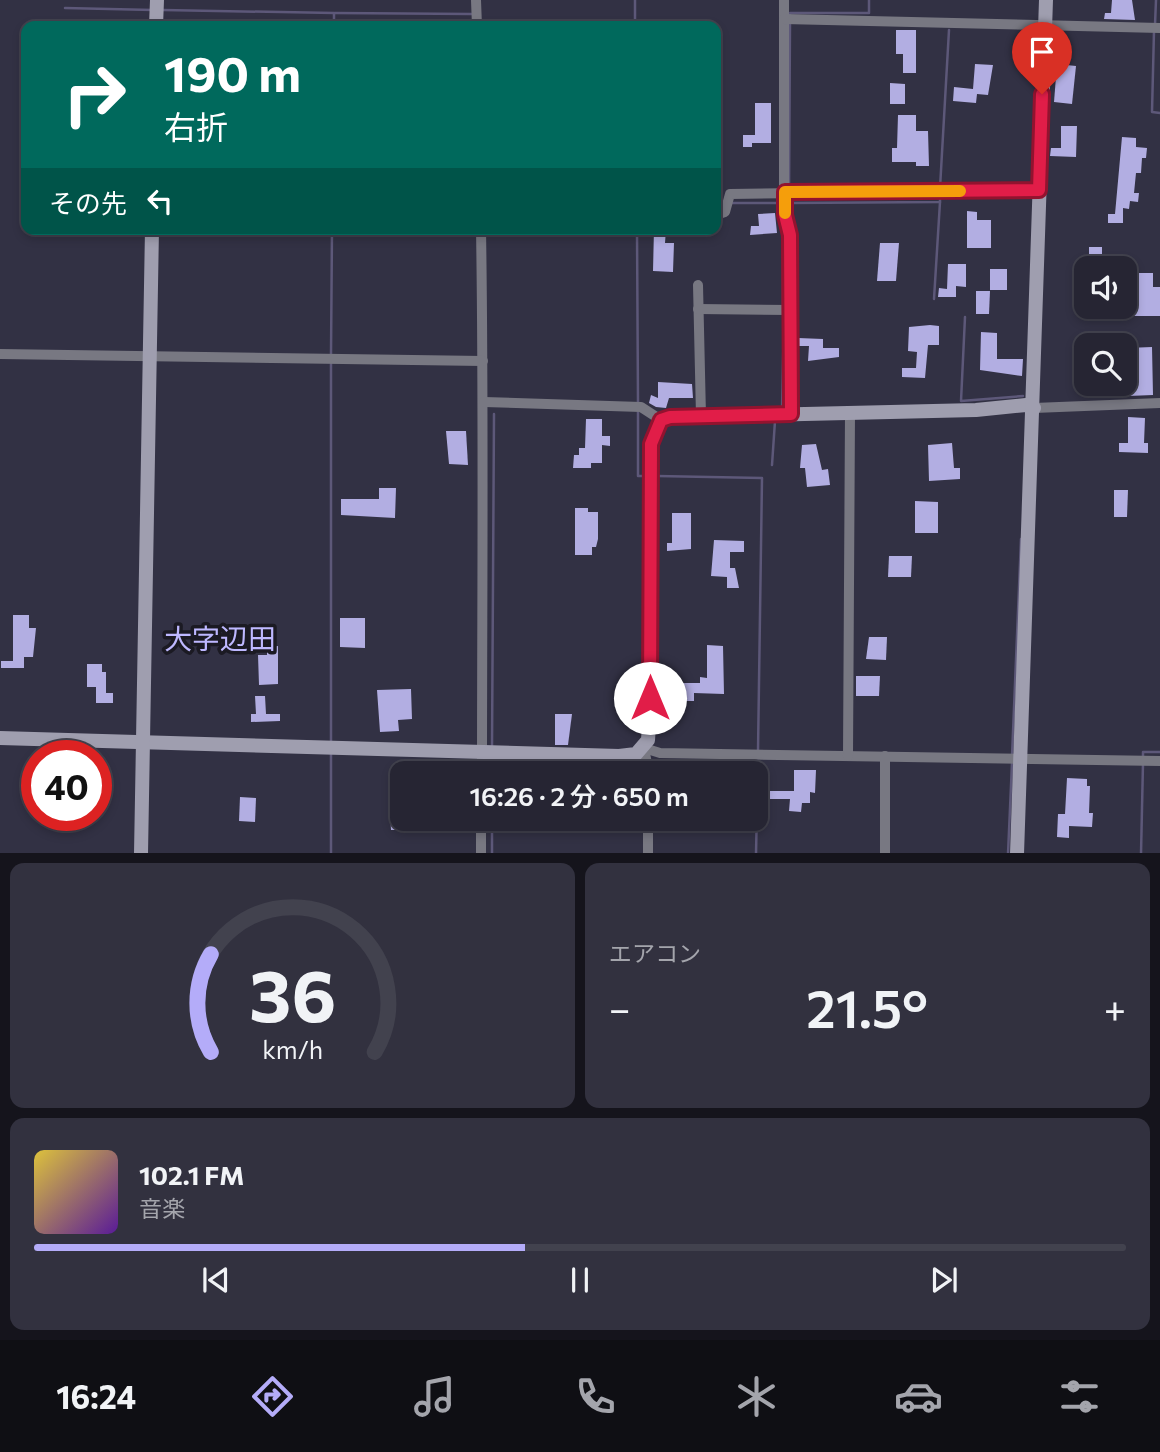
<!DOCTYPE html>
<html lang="ja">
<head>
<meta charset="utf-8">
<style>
  :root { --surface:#262533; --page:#32313f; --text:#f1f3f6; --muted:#a4a5ac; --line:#42424e; --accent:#b4acf9 }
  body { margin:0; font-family:Commissioner,"Noto Sans JP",sans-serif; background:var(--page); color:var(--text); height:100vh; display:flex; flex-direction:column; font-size:26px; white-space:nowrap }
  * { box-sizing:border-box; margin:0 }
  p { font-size:23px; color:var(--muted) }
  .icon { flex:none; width:38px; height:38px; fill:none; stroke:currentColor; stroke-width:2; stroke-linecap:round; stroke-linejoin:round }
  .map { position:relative; height:853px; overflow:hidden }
  .drawer { display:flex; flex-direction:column; gap:10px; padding:10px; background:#15141c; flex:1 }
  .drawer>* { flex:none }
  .banner { position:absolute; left:21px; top:21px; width:700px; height:214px; border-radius:14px; box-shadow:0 4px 10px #0003,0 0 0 2px var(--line); background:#00695c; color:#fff; overflow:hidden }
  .tools { position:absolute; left:1074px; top:256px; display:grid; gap:14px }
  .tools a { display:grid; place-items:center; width:63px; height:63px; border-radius:14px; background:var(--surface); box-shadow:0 4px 10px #0003,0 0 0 2px var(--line); font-size:35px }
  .speed { position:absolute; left:21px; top:740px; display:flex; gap:14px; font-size:35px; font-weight:700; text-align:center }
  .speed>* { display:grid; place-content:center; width:91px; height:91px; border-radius:50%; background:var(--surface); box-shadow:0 4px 10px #0003,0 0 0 2px var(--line); line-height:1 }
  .speed .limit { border:10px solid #d22; background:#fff; color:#111 }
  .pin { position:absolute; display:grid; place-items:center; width:60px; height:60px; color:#fff; margin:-72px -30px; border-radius:50% 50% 50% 0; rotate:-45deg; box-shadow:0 0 7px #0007 }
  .pin .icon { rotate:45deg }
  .me { position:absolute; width:77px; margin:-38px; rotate:0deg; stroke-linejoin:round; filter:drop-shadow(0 0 5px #0008) }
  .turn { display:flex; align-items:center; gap:24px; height:147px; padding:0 28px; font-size:32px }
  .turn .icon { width:91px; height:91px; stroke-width:2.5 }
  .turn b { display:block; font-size:49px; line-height:60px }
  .then { display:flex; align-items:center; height:66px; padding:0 28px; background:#0003; gap:14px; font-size:26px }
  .big { font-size:52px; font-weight:600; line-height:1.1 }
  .drawer .widget { flex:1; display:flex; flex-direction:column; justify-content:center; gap:10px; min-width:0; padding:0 24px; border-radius:14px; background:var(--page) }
  .drawer .dial { align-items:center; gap:0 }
  .dial svg { height:182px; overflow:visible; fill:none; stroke:var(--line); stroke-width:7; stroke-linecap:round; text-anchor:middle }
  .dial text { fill:var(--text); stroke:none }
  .song { display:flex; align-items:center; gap:21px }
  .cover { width:84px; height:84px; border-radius:10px; background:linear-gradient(135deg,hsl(50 70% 55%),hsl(270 70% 35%)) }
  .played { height:7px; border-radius:4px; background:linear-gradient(90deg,var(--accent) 45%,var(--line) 45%) }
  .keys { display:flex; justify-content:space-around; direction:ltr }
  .heat { display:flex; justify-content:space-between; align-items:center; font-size:38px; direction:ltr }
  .drawer .tiles { flex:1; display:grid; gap:10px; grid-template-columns:1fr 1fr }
  .widget:last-child { grid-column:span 2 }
  .trip { position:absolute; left:390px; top:761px; width:378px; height:70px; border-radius:14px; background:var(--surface); box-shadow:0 4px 10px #0003,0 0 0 2px var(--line); font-weight:600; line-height:70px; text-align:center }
  .dock { display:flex; height:112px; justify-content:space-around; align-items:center; background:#0f0f14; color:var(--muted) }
  .dock .icon { width:49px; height:49px }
  .dock .current { color:var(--accent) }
  .dock b { font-size:32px; color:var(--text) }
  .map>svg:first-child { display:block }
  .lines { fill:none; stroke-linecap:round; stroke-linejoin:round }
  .stream { stroke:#5d5879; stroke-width:2.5 }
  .building { fill:#b2aee2 }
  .street { stroke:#787882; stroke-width:10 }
  .secondary { stroke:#9f9eaf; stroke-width:14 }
  .route-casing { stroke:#92132f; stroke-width:18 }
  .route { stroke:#e11d48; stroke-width:12 }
  .slow { stroke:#f59e0b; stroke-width:12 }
  .labels { text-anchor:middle; stroke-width:7; stroke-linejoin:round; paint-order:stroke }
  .quarter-label { font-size:28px; fill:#beb8ff; stroke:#1b1a23 }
</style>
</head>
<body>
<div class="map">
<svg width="1160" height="854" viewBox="0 0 1160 854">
  <rect width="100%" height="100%" fill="#323144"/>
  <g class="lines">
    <g class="stream">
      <path d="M635 0V26"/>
      <path d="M65 8 153 10"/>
      <path d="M163 10 334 13V26"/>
      <path d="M335 13 472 14"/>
      <path d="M790 16V13H869V0"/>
      <path d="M1155 25 1156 0"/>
      <path d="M1154 31 1152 112 1160 113"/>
      <path d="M940 188 949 30"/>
      <path d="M789 191 790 23"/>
      <path d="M789 198 790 212"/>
      <path d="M730 203H782"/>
      <path d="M789 203 940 202V194"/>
      <path d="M637 229 638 404"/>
      <path d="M794 249 795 232"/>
      <path d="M934 299 940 202"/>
      <path d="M783 308V249H788"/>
      <path d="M965 317 961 401 1023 396"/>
      <path d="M331 355 332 229"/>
      <path d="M782 409 784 315"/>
      <path d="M638 411V476H647"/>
      <path d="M772 465 775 421"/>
      <path d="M657 476 762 478 758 751"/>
      <path d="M331 744V362"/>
      <path d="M492 747 494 414"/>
      <path d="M331 754V854"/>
      <path d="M1012 756 1021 539"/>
      <path d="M1143 756V752H1160"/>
      <path d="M492 774V757"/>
      <path d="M492 854V819"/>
      <path d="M756 854 758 757"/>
      <path d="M1008 854 1012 763"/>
      <path d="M1141 854 1143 763"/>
    </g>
  </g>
  <g class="building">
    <path d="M1112 0H1132L1135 20 1104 19 1105 13H1111Z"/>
    <path d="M896 30H916V73H903V54H896Z"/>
    <path d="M975 64 993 65 988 95 977 94 976 103 953 101 954 87 973 89Z"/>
    <path d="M1057 64 1076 66 1072 104 1054 102Z"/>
    <path d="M890 83 905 84V104H890Z"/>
    <path d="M755 103H771V143H752V147H743V135H755Z"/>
    <path d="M898 115H916V131H928L929 166H916V162H892V148H897Z"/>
    <path d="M1061 126H1077L1076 157 1050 156 1051 148H1061Z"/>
    <path d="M1122 137 1136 138V147L1147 148 1146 158H1142L1141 173H1136L1134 193H1139L1138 202 1130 201 1129 209 1123 208V223H1108V214H1115Z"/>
    <path d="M967 211 977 212V220H991V248H967Z"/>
    <path d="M775 213 777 233 750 235 751 226H759L758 214Z"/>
    <path d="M654 229H666L665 243H674L673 272 653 271Z"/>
    <path d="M880 243H899L896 281H877Z"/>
    <rect x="1089" y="247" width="13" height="21"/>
    <path d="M948 264H966V287L956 286V297H938L939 288 947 289Z"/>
    <rect x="990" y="269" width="17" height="21"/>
    <path d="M1133 273H1153V287H1160V316H1123V308H1132Z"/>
    <path d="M976 291H990L989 314H976Z"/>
    <path d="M930 325 939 326V345H928L925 378 902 377V368H916L917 352 908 351 909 327Z"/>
    <path d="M981 332 997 333V359H1023L1022 376 980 370Z"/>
    <path d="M798 338 823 339V348H839V357L808 361 809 346H798Z"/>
    <path d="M1152 347 1153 395 1128 396V381H1133L1132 366H1127V348Z"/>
    <path d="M658 382 692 384 693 398H669L666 408 656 407 649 403 651 395 658 398Z"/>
    <path d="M1128 417 1145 418 1144 443H1148V453L1119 452V443H1128Z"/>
    <path d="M586 419H602V436H610V446L602 445V463H591V468H573L574 455H579V448H585Z"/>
    <path d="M446 431H466L468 465 449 464Z"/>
    <path d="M952 443 954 468H960V479L929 481 928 445Z"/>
    <path d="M816 444 822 470 828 469 830 485 807 487 805 468H800L802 445Z"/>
    <path d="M379 488H396L395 518 341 515V499H379Z"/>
    <path d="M1114 490H1128L1127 517H1114Z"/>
    <path d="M915 501 938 502V533H915Z"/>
    <path d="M575 508H588V512H598V539L596 547H592V555H575Z"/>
    <path d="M672 513H691V549L667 551V543H672Z"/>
    <path d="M714 540 744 541V552H730V568H735L739 588H727V577L711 576Z"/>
    <path d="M889 556H912L911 577H888Z"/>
    <path d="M13 615H29V628H36L33 657H24V668H1V661H13Z"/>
    <path d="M340 618H365V648L340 647Z"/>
    <path d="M869 637H887L886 660 866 659Z"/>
    <path d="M707 645 723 646 724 694 694 693V701H676V683H700V677L707 678Z"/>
    <path d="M278 646V684L259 685 258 655H267V647Z"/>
    <path d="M87 664H102V672H106V693H113V703H96V687H87Z"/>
    <path d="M856 676H880L879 696H856Z"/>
    <path d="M411 689 412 719 398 720 399 731 380 732 377 690Z"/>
    <path d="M255 696H265L266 714H280V721L251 722V714H256Z"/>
    <path d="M555 714H572L568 745H555Z"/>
    <path d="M794 770H816L815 793 810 792V803H802L801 812 789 811 790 799H769L770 791H794Z"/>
    <path d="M1067 778 1087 779V786H1090L1089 813H1093L1092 827 1069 826V838L1057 837 1058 814H1065Z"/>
    <path d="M240 797 256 798 255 822 239 821Z"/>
    <path d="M389 797H402V819H406V830H391Z"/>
  </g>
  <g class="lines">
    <g class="street">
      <path d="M476 0 477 26"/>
      <path d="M784 0V206L790 235 791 414"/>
      <path d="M784 19 1160 28"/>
      <path d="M716 215 725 212 730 194 1039 190"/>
      <path d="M481 229C484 411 482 592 482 774"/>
      <path d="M698 285 701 416"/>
      <path d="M698 309 790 310"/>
      <path d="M0 354 483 361"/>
      <path d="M484 402 641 407 661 420"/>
      <path d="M1034 408 1160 403"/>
      <path d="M644 748 660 753 1160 761"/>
      <path d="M644 748 649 774"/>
      <path d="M848 756 850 413"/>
      <path d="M481 854V819"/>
      <path d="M648 854V819"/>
      <path d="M885 854V756"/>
    </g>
    <g class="secondary">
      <path d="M156 26 157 0"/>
      <path d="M0 738 619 756 636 754 648 740 649 725 651 444 661 420 670 417 976 410 1026 405 1034 408"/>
      <path d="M141 854 152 229"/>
      <path d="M1017 854 1046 0"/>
    </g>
  </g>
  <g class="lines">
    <g class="route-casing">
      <path id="route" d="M650 698 651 444 661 420 670 417 791 414 790 235 785 215V192L1039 190 1042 94"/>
    </g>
    <use href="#route" class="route"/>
    <path class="slow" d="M785 213V192L960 191"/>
  </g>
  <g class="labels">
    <g class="quarter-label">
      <text x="220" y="649">大字辺田</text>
    </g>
  </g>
</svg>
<div class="tools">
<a><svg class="icon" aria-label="sound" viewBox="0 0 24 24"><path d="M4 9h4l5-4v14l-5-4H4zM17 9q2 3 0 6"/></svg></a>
<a><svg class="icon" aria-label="search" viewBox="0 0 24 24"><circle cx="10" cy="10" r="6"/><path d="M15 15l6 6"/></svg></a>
</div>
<div class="speed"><div class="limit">40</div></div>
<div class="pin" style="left:1042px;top:94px;background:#d93025"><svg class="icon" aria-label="arrive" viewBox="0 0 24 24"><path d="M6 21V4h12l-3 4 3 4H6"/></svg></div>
<svg class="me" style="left:650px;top:698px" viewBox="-20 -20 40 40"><circle r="19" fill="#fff"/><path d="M0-13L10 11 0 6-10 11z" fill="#e11d48"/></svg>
<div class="trip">16:26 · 2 分 · 650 m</div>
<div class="banner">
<div class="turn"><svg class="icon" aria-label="right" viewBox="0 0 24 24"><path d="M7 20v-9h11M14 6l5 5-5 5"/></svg><div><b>190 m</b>右折</div></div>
<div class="then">その先<svg class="icon" aria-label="left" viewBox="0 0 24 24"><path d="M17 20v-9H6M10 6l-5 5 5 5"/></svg></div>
</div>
</div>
<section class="drawer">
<div class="tiles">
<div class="widget dial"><svg viewBox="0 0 100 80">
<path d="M14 69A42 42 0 1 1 86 69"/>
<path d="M14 69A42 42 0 0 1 14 26" stroke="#b4acf9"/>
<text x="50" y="56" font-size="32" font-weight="700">36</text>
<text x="50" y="72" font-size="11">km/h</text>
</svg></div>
<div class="widget"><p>エアコン</p>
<div class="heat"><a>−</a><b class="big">21.5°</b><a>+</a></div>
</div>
<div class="widget">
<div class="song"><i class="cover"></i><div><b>102.1 FM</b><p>音楽</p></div></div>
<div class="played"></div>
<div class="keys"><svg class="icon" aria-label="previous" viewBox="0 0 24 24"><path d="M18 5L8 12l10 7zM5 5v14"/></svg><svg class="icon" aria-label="pause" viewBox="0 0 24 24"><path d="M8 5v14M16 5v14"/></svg><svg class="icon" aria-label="next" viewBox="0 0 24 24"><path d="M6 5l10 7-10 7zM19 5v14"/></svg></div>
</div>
</div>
</section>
<nav class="dock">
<b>16:24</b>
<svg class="icon current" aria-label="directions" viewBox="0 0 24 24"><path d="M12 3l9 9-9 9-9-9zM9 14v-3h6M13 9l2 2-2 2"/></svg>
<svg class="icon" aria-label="music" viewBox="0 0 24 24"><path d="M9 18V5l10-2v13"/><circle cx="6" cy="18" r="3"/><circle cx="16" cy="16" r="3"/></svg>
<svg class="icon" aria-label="phone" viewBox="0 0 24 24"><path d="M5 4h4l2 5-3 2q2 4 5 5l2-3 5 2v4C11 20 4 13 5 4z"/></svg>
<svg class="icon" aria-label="climate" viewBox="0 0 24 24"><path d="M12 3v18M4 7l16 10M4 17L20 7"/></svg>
<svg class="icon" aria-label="car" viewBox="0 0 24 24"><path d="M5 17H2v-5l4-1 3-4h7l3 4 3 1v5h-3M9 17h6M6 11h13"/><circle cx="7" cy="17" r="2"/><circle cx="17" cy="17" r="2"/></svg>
<svg class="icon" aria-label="filters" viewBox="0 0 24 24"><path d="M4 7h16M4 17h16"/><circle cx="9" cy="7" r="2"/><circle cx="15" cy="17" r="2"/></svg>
</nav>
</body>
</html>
